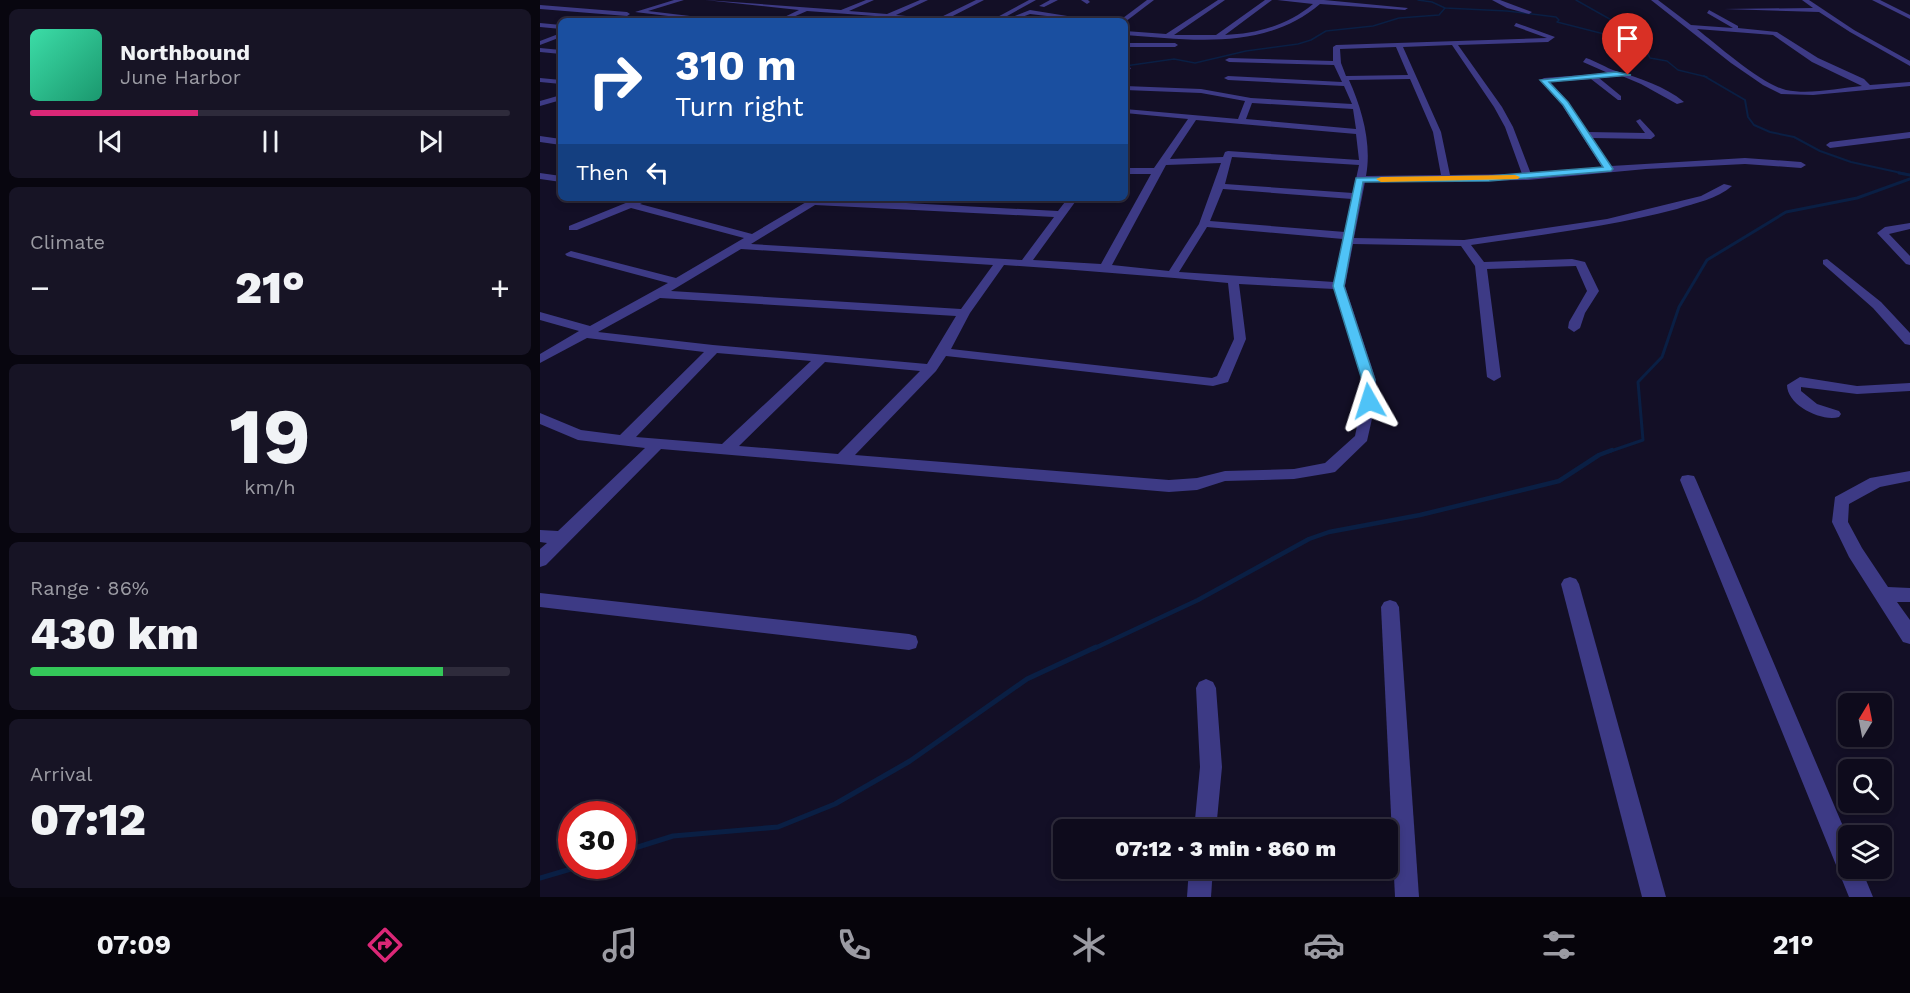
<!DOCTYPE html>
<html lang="en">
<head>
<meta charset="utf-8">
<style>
  :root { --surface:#0e0b1c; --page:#171425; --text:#f1f3f6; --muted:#9b9ba3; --line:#2e2b3b; --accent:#db2777 }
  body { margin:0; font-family:"Work Sans",sans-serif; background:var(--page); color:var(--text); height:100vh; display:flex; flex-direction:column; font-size:22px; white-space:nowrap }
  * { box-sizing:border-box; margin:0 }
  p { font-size:20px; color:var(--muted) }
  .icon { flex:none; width:33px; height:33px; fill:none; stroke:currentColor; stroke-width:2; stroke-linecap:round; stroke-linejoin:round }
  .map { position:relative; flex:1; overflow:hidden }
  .details { display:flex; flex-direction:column; gap:9px; padding:9px; background:#08060f; width:540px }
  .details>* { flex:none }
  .top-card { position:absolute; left:18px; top:18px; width:570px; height:183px; border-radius:9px; box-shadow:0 3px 9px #0003,0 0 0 2px var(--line); background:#1a4fa0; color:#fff; overflow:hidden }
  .needle { width:39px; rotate:10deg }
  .fabs { position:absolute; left:1298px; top:693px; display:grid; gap:12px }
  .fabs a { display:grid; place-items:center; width:54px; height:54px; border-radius:9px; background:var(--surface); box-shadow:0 3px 9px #0003,0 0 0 2px var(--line); font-size:30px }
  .speed { position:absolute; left:18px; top:801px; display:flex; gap:12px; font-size:30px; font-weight:700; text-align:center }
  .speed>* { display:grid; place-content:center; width:78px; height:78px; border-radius:50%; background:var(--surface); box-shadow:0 3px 9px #0003,0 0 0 2px var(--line); line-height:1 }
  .speed .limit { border:9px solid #d22; background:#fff; color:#111 }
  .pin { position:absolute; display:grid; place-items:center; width:51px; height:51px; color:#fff; margin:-62px -26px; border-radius:50% 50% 50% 0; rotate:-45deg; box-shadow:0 0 6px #0007 }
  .pin .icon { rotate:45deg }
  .me { position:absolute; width:66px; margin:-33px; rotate:354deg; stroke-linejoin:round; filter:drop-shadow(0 0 4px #0008) }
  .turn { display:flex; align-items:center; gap:21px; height:126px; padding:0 18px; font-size:27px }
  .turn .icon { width:78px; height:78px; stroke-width:2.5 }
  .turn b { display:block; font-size:42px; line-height:51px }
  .then { display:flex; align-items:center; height:57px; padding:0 18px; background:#0003; gap:12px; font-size:22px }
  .big { font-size:45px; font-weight:800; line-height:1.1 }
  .details .widget { flex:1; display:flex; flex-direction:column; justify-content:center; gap:9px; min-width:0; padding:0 21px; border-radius:9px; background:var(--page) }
  .details .dial { align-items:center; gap:0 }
  .dial b { font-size:78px; line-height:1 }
  .song { display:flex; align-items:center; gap:18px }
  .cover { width:72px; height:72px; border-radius:9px; background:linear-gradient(135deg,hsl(160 70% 55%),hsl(160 70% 35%)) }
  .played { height:6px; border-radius:3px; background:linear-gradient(90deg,var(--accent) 35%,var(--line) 35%) }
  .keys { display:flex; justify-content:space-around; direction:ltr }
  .heat { display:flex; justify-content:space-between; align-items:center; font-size:33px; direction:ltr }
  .charge { height:9px; border-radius:4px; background:linear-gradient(90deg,#34c759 86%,var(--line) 0) }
  .trip { position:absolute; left:513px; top:819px; width:345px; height:60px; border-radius:9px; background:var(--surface); box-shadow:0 3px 9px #0003,0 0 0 2px var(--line); font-weight:800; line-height:60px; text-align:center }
  .dock { display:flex; height:96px; justify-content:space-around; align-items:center; background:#06040b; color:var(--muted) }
  .dock .icon { width:42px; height:42px }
  .dock .current { color:var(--accent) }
  .dock b { font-size:27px; color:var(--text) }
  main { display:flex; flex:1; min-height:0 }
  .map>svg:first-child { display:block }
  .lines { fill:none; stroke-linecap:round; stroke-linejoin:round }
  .stream-far4 { stroke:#0a1f44; stroke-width:1.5 }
  .stream-far3 { stroke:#0a1f44; stroke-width:2 }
  .stream-far2 { stroke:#0a1f44; stroke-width:3 }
  .stream-far1 { stroke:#0a1f44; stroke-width:4.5 }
  .stream { stroke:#0a1f44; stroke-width:5 }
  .minor { fill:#3d3a85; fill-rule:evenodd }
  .route { fill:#4fc3f7; stroke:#337fa1; stroke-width:1.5 }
  .slow { fill:#f59e0b }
</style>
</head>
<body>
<main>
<section class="details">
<div class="widget">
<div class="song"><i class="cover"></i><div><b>Northbound</b><p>June Harbor</p></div></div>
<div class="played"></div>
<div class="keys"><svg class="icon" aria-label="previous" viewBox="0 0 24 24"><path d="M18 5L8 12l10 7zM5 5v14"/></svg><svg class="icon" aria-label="pause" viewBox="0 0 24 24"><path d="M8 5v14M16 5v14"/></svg><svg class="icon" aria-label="next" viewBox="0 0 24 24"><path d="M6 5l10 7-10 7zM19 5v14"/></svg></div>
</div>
<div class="widget"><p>Climate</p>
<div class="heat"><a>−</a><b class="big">21°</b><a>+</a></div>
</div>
<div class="widget dial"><b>19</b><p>km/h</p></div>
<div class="widget"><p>Range · 86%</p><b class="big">430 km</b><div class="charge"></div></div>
<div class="widget"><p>Arrival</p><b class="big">07:12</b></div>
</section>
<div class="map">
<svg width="1370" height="897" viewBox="0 0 1370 897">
  <rect width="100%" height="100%" fill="#130f26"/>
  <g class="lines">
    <g class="stream-far4">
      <path d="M878 0 892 2 905 8 967 11 1016 17 1019 20 1017 22 1072 36 1098 35 1036 0"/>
      <path d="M1085 35 1094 38 1099 46 1094 48 1108 54 1110 58 1127 61 1138 70 1167 77"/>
      <path d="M585 66 634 59 655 63 706 51 758 44 771 40 786 31 833 26 859 18 899 15 905 8"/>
    </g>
    <path class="stream-far3" d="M1164 76 1205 100 1208 117 1214 125 1230 132 1254 137 1280 151 1311 162 1366 174"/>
    <g class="stream-far2">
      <path d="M1359 173 1370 175"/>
      <path d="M1068 452 1103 440 1098 382 1122 357 1139 307 1167 260 1246 212 1317 198 1370 179"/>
    </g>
    <path class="stream-far1" d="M553 649 658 600 769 539 789 532 880 515 1019 481 1059 455 1072 450"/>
    <g class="stream">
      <path d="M82 852 133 836 238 827 295 804 370 761 487 679 556 647"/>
      <path d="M0 878 41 866"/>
    </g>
    <g class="minor">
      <path d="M134 0H144L108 11 192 21H170L95 12Z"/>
      <path d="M165 0 301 10 326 0H334L309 11 347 14 380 0H388L356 15 397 19 436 0H444L403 21 267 11 244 21H236L259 10Z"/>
      <path d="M489 0H496L458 21H450Z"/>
      <path d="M510 0H518L504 7 499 6Z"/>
      <path d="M541 0H548L550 2 547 4Z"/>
      <path d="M607 0H614L585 22 579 21Z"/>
      <path d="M678 0H685L634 35H676L725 0H732L685 35C717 34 748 25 773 4L737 0H784L868 8 865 10 780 4C725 51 651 40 585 35V31L626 34Z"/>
      <path d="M952 0H960L992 12 989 14 967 8Z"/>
      <path d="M1111 0H1118L1151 25 1193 28 1167 13 1169 10 1198 26V28L1237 32 1278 58 1324 79 1330 85 1370 82V86L1273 95 1241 94 1223 85 1191 63ZM1157 29 1233 35 1272 62 1322 86C1298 88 1270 95 1246 90 1223 85 1177 45 1157 29Z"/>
      <path d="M1262 0H1269L1314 30 1370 61V66L1310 32 1279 12 1184 9 1273 8Z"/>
      <path d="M1332 0H1340L1370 15V19Z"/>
      <path d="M0 5 87 12 90 14 87 16 0 9Z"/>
      <path d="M490 10 546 19 549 21 490 14 471 21H462Z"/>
      <path d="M0 23 21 25V29L0 27Z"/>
      <path d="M976 23 1015 37 1008 42 918 45 962 107 973 127 991 174 1062 167 1022 105 1000 80 1004 78 1068 73 1043 62 1046 58C1056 61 1066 68 1076 71 1099 78 1125 86 1144 102L1137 104 1101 84 1082 76 1059 78 1081 96V100H1078L1051 79 1010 82 1028 102 1048 132 1105 133 1096 121 1100 119 1114 134 1115 136 1111 139 1052 138 1071 166 1205 158 1261 162 1266 165 1261 168 1205 164 1106 169 988 180 825 182 814 238 924 240 1067 219 1161 196 1184 184 1192 186C1177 199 1155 203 1137 209 1069 227 1000 235 931 245L944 262 1032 259 1045 262 1059 291 1045 313 1040 328 1034 332 1028 328 1029 322 1047 291 1036 266 947 269 961 377 954 381 947 377 935 266 921 246 813 244 805 286 836 380V401L827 441 795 472 790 473 754 479 685 481 657 490 629 492 121 449 6 565 0 567V549L7 543 0 542V530L18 531 105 448 38 440 0 424V413L41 430 80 435 164 352 47 338 0 363V354L39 331 0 320V312L50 326 128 283 27 256 25 254 31 251 136 278 204 238 91 208 37 230H29V226L98 198H112L100 204 212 234 273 198 518 211 528 198H538L493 260 561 264 611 174H585V168H614L648 119 585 113V109L698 119 705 101 661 93 585 90V86L661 89 711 98 812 104 804 86 688 80 684 78 688 76 802 82 794 65 689 62 685 60 689 58 793 61V47L796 45 1007 38 974 26ZM912 45 954 107 965 127 982 174 910 175 901 132 863 47ZM856 47 868 75 806 76 801 63 800 49ZM870 79 893 132 901 175 826 176C832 144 822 109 809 80ZM712 103 813 109 816 129 706 119ZM656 120 816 134 819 160 688 151 685 152 683 157 630 159ZM692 157 819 165 813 193 685 184ZM681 163 659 224 629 271 572 265 626 165ZM683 189 812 199 805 232 670 221ZM275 205 514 217 482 260 211 244ZM667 227 803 239 794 282 639 272ZM201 249 453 265 421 309 131 291ZM464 265C537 270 613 276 688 283L694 339 677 376 672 378 411 349 430 313ZM699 284 794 289 822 380V401L815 436 785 463 754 469 685 471 657 478 629 480 315 455 396 371 406 356 673 386 688 382 706 339ZM120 298 416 316 387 364 173 345 58 332ZM177 353 271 361 182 444 96 437ZM285 362 380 371 298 454 199 446Z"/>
      <path d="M21 33V37L0 45V41Z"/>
      <path d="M585 43H635L638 45 635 47H585Z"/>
      <path d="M0 48 21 50V54L0 52Z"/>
      <path d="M585 66 591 68 585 76Z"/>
      <path d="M0 78 21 80V84L0 82Z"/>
      <path d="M21 95V100L0 106V101Z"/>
      <path d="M1370 132V138L1290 148 1286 145 1290 142Z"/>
      <path d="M0 136 21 139V145L0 142Z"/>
      <path d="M0 173 21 176V182L0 179Z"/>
      <path d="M1370 223V229L1349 234 1370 256V265L1366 264 1337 233 1345 227Z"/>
      <path d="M1287 259 1341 302 1370 333V345L1365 344 1333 308 1283 264V260Z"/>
      <path d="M1260 377 1317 386 1370 383V391L1317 394 1261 387V391L1277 404 1299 411 1301 414 1299 417C1281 422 1247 405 1247 385Z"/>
      <path d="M1370 471V481L1340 487 1309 504 1308 522 1322 548 1348 587 1370 588V602H1357L1370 620V644L1363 642 1309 557 1292 522 1295 497 1330 478Z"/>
      <path d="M1148 475 1154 476 1156 480 1308 838V868H1321L1333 897H1309L1140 480 1142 476Z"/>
      <path d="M1030 577 1036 579 1039 584 1126 897H1102L1021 584 1024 579Z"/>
      <path d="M0 593 369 634 376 636 378 642 376 648 369 650 0 607Z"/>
      <path d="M850 600 856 602 859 607 879 897H855L841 607 844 602Z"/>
      <path d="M666 679 673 682 676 688 682 767 676 830H654L660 767 656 688 659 682Z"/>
      <path d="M649 868H673L671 897H647Z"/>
    </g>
  </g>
  <path class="route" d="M1076 72 1091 75 1009 82 1028 102 1073 169 1071 171 949 181 823 182 804 286 835 380 833 403H824L822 380 793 286 816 178 949 176 1063 167 1023 105 1000 80Z"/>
  <path class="slow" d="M975 175 980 177 978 179 841 182 836 179 841 177Z"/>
</svg>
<div class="fabs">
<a><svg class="needle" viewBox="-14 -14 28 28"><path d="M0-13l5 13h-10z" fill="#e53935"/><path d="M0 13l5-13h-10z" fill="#9b9ba3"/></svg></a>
<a><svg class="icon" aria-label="search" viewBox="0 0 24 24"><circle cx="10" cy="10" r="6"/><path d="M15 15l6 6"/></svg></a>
<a><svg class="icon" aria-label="layers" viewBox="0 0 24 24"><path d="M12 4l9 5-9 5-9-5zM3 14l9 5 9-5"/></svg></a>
</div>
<div class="speed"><div class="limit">30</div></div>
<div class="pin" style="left:1088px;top:75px;background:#d93025"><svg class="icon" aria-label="arrive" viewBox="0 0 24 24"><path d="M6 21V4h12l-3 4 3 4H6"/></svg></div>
<svg class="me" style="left:829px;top:401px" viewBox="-20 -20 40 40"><path d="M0-17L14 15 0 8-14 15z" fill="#4fc3f7" stroke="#fff" stroke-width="4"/></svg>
<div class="trip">07:12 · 3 min · 860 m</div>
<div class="top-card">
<div class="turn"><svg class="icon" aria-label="right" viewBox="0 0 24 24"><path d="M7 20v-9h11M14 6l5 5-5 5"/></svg><div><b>310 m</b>Turn right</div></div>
<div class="then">Then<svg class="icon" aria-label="left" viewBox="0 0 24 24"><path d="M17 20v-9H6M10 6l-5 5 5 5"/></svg></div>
</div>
</div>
</main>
<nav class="dock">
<b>07:09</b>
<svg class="icon current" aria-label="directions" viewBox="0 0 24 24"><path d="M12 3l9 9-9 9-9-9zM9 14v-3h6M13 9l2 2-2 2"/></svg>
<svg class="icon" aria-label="music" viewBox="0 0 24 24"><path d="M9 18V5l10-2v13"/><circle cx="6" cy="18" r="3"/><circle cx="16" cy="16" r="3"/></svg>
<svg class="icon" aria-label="phone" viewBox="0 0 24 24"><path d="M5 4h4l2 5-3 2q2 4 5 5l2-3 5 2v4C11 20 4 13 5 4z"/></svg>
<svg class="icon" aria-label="climate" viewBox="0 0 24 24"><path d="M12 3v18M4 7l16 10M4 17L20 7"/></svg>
<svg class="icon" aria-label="car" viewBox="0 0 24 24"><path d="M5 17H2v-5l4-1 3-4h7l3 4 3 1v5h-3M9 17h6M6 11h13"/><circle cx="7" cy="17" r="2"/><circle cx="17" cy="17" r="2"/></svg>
<svg class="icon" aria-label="filters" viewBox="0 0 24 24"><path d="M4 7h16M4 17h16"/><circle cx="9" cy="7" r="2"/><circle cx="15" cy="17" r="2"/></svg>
<b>21°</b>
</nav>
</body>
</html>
